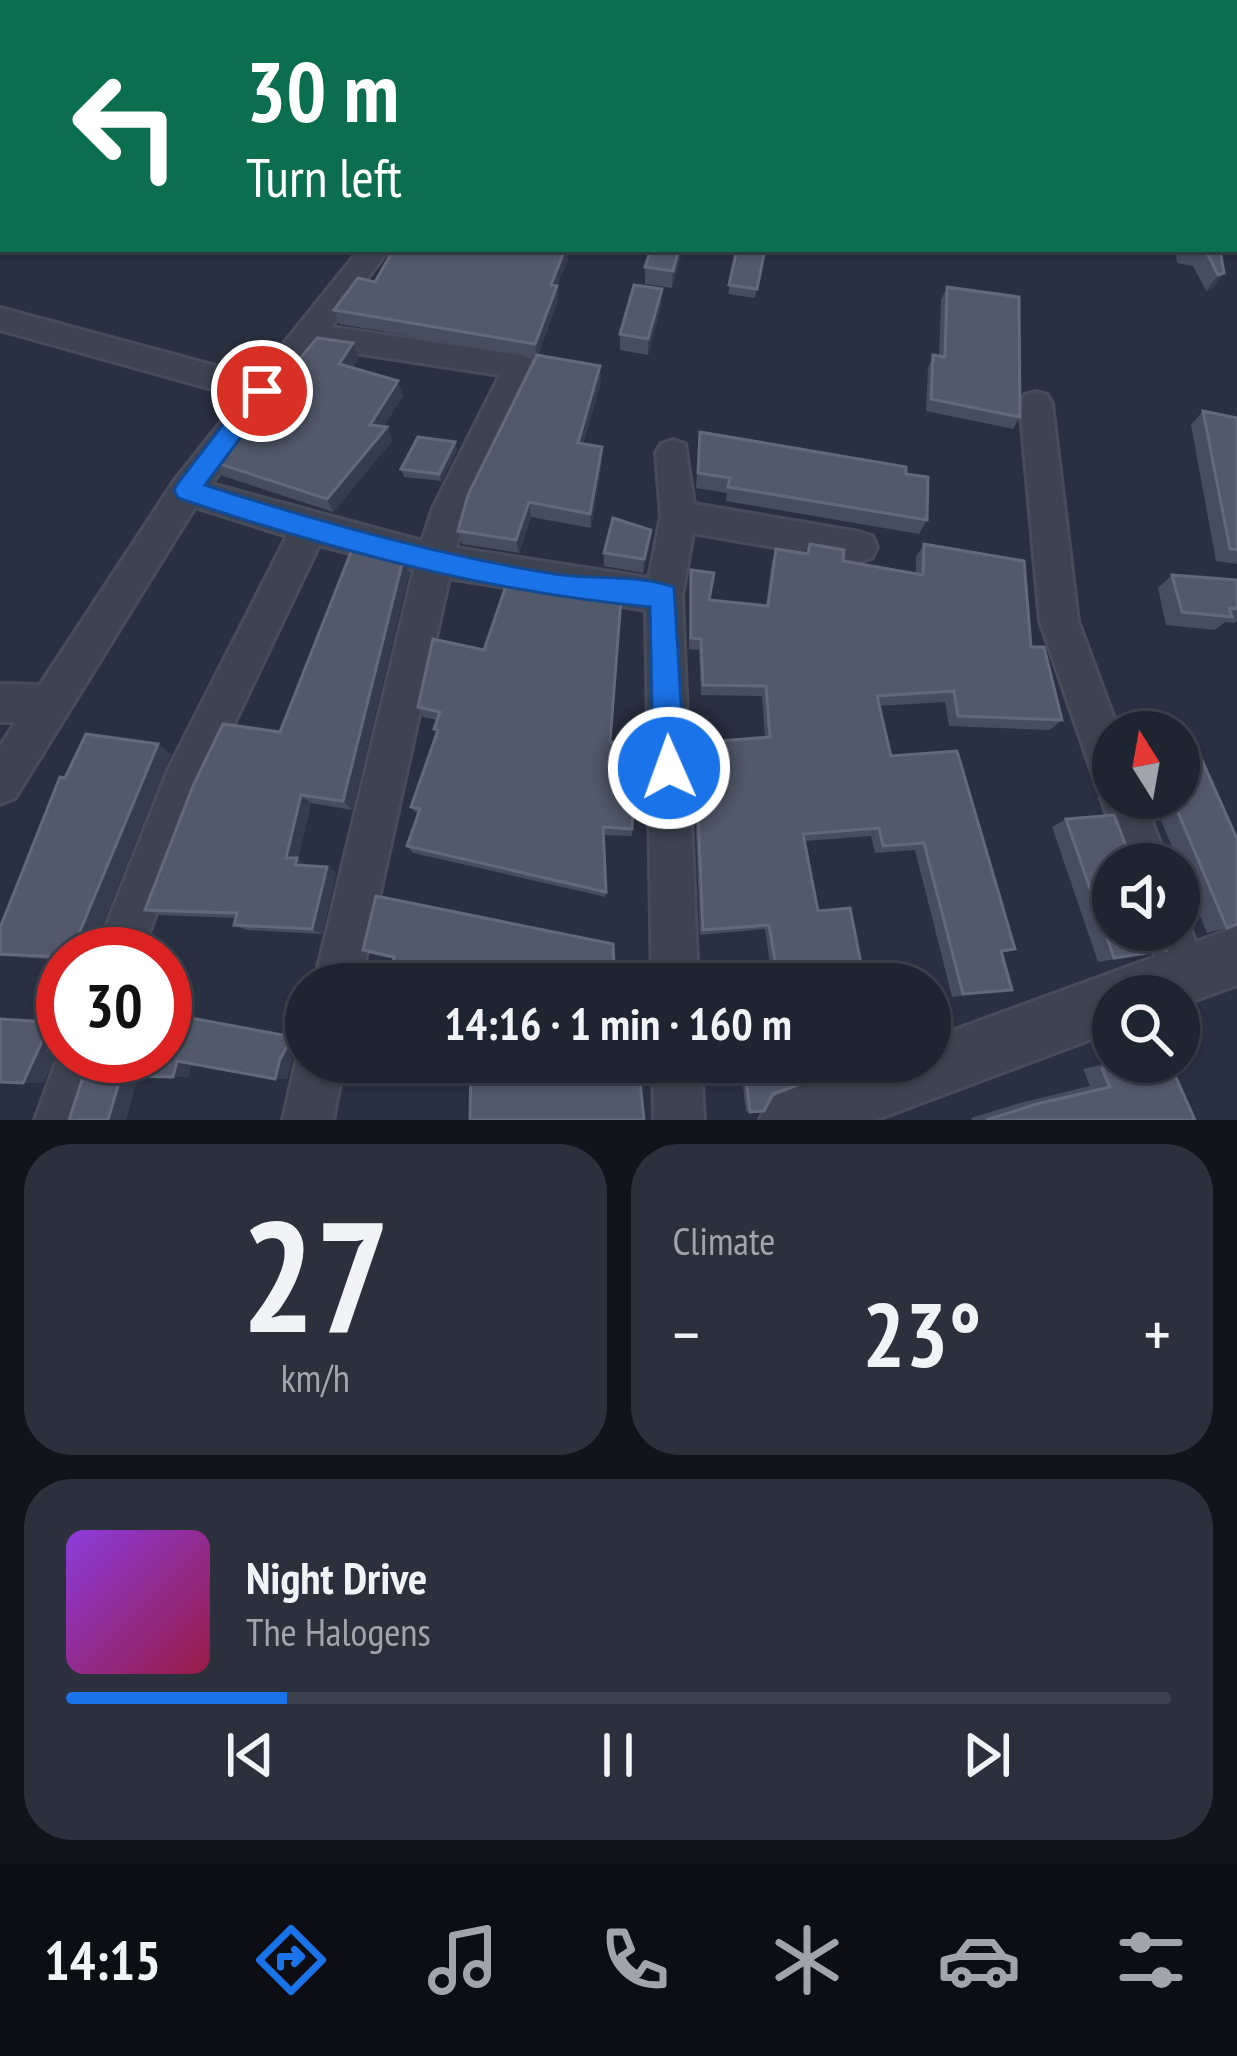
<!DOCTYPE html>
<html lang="en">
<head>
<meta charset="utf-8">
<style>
  :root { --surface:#1f2431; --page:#2c303d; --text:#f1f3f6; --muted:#a1a4ab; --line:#3c414d; --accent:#1a73e8 }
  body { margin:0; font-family:"PT Sans Narrow",sans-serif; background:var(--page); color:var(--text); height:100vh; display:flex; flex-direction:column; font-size:45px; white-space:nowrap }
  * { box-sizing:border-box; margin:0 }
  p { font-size:39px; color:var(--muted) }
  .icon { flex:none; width:66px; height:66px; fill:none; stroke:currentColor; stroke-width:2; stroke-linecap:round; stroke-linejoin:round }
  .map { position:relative; height:1120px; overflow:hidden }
  .sheet { display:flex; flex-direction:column; gap:24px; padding:24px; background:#11141b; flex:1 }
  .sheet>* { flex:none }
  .hud { position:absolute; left:0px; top:0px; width:1239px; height:252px; box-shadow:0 3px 9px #0004,0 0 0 3px var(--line); background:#0b6e4f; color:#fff; overflow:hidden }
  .needle { width:78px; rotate:349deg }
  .buttons { position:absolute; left:1092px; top:711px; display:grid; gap:24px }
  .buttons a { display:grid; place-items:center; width:108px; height:108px; border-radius:50%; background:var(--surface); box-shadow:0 3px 9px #0004,0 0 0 3px var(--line); font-size:60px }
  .speed { position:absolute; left:36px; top:927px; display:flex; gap:24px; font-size:60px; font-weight:700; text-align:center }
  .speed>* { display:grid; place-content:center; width:156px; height:156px; border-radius:50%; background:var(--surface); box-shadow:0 3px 9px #0004,0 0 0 3px var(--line); line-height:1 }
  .speed .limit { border:18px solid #d22; background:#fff; color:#111 }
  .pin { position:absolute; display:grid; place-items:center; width:102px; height:102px; color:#fff; margin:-51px; border:6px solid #fff; border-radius:50%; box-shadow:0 3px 12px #0007 }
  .me { position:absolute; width:132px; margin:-66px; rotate:358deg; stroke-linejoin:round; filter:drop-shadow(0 0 9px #0008) }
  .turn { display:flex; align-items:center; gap:42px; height:252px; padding:0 48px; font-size:54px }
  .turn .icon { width:156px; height:156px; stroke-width:2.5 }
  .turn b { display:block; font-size:84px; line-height:102px }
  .big { font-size:90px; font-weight:700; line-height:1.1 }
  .sheet .widget { flex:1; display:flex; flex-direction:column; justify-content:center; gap:18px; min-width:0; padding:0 42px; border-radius:48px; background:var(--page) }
  .sheet .dial { align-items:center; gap:0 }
  .dial b { font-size:156px; line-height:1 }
  .song { display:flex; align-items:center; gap:36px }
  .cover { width:144px; height:144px; border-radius:18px; background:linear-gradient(135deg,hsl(270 70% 55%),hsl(340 70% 35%)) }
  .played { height:12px; border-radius:6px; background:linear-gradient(90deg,var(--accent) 20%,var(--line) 20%) }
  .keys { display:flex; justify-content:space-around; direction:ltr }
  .heat { display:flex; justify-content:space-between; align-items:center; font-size:66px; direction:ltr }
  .sheet .tiles { flex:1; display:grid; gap:24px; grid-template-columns:1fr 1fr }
  .widget:last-child { grid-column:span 2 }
  .trip { position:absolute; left:285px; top:963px; width:666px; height:120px; border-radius:60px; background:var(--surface); box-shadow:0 3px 9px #0004,0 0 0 3px var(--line); font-weight:700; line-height:120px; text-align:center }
  .dock { display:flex; height:192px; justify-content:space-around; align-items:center; background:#0c0e14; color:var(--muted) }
  .dock .icon { width:84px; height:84px }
  .dock .current { color:var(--accent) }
  .dock b { font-size:54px; color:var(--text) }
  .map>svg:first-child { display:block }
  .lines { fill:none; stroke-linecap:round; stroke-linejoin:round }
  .minor-casing { stroke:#474c5a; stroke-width:6 }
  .tertiary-casing { stroke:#474c5a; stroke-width:6 }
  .minor { fill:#3d4351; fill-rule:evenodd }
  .tertiary { fill:#3d4351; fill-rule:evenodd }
  .wall { fill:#454d5e }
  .shaded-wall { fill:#343c4e }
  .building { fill:#51596a; stroke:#626979; stroke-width:3 }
  .route { fill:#1a73e8; stroke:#114b97; stroke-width:3 }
</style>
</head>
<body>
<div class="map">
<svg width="1237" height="1120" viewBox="0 0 1237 1120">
  <rect width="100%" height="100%" fill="#293041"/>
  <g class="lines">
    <g class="minor-casing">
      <g id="minor">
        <path d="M0 156 3 157V173L0 172Z"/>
        <rect x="1236" y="199" width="1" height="18"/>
        <path d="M360 249H389L331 327 520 355 531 359 536 367 467 508 456 548 649 578 661 516 656 453 661 444 673 440 685 444 694 504 859 532 872 536 877 547 872 558 859 562 693 533 682 596 698 984H652L646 610 449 578 360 984H314L414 570 319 545 201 793 141 954H95L168 770 287 536 195 507 15 798 0 804V746L16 722H0V684L40 685 175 480 241 397 0 330V308L257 377ZM316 347 500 375 433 508 422 541 211 484Z"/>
        <path d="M1036 392 1047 395 1052 404 1078 621 1119 732H1113V798H1143L1168 864H1124L1101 798 1105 789 1098 786 1092 772 1040 621 1020 404 1025 395Z"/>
        <path d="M1179 912 1185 914 1208 975 1201 991 1185 998 1169 991 1146 930H1179Z"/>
        <path d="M63 1043V1056H106L85 1120H35Z"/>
        <path d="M306 1044V1062H344L333 1120H283L296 1062Z"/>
        <path d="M653 1062H701L704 1120H654Z"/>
      </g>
    </g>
    <g class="tertiary-casing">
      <path id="tertiary" d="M1237 927V985L1179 1006V996H1113V1031L875 1120H760L769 1098 865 1062H930V1039Z"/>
    </g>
    <use href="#minor" class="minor"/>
    <use href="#tertiary" class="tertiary"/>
  </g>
  <g class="wall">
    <path d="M572 249 557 286 558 300 538 355 601 382 583 444 602 447V462L591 528 531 517 519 553 462 544 458 531 537 357 339 324 334 310 375 282Z"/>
    <path d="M651 249H683L672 288 645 284V267Z"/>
    <path d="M737 249H765L755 298 728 294Z"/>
    <path d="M1175 249H1220L1224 273 1212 289 1206 291 1193 266 1177 263Z"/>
    <path d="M947 287 1020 417 1013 429 926 411 928 368 933 355 939 356 941 300Z"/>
    <path d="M661 306 648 355 620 350V334Z"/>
    <path d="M359 358 352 368 398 381 403 396 383 427H387L392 441 333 512 223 476 214 462Z"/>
    <path d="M1203 411 1237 418V564L1216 561 1191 425Z"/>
    <path d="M700 432 906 474 927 520 919 534 726 501 727 493 696 488Z"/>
    <path d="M455 442 457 450 441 481 404 477 401 469Z"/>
    <path d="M651 530 650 544 643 573 604 566V553Z"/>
    <path d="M810 544 843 561 916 574V557L924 544 1031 647 1062 720 1050 730 949 726 945 702 879 706 891 756 1015 949 1002 953 1012 990 952 997 915 850 875 853 871 836 805 841 818 911 865 984H732L772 979 765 929 700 935 693 752 695 743 765 738 762 696 701 695 699 650 689 649V583L691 570 709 600 766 606 772 562 776 549 806 554Z"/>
    <path d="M403 560 409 573 352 810 311 803 298 859 307 866 327 867 336 873 322 934 247 930 234 925 236 918 160 915 145 910 280 732Z"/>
    <path d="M1172 575 1237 580V621L1235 623 1225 622 1215 630 1166 625 1158 588Z"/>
    <path d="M621 611 611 742 632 829V836L603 835 606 897 413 853 407 846 418 815 411 807 437 734 434 729 437 720 423 717 418 707 484 650Z"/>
    <path d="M171 754 91 952 63 954V960L0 956V928L65 778Z"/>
    <path d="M1152 798H1179L1227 928 1207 933Z"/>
    <path d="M1066 819 1166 950 1098 962 1052 827Z"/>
    <path d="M613 944 506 974 394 959 371 954 363 950Z"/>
    <path d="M740 1062H784L786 1071 820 1062H859L773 1094 750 1112 746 1111Z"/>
    <path d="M1113 1062H1169L1195 1120H972L971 1118 1020 1103 1090 1086 1083 1069Z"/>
  </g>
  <g class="shaded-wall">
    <path d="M229 0H249L245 3H225Z"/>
    <path d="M3 86V104L0 106V88Z"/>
    <path d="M565 249H572L557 286 558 300 537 357 535 344 551 285Z"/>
    <path d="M679 249H683L672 288 673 271Z"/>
    <path d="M1224 273 1212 289 1206 291 1218 275Z"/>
    <path d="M662 289 661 306 648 355V339Z"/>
    <path d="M353 343 359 358 344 378 339 364Z"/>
    <path d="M600 366 601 382 579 458 578 443Z"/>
    <path d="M398 381 403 396 375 439 370 425Z"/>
    <path d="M387 427 392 441 333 512 327 499Z"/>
    <path d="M455 442 457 450 441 481 439 474Z"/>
    <path d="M602 447V462L591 528 590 514Z"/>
    <path d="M529 502 531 517 519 553 516 540Z"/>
    <path d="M651 530 650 544 643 573 644 559Z"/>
    <path d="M403 560 409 573 352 810 343 801Z"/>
    <path d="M158 744 171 754 91 954H74L73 948Z"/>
    <path d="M301 795 311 803 298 859 307 865 305 872 286 858Z"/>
    <path d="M327 867 336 873 322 934 312 929Z"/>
    <path d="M452 964 457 968 456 984H450Z"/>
    <path d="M44 1037 63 1040 44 1083H23Z"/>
    <path d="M299 1038 306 1039V1040L302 1042 292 1060 287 1079H275L280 1059 291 1040Z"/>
    <path d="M177 1061 192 1062 189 1077H173Z"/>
    <path d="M121 1076 138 1077 126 1120H108Z"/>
  </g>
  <g class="building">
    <path d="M0 0H229L225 3H191L181 0 178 3H3V86L0 88Z"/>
    <path d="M367 0H445L441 3H364Z"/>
    <path d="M458 0H526L524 3H469Z"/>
    <rect x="639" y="0" width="63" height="3"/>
    <path d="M762 0H1117L1119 3H762Z"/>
    <rect x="1236" y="56" width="1" height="127"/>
    <path d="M394 249H565L551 285 557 286 535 344 334 310 358 278 375 282Z"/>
    <path d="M651 249H679L673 271 645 267Z"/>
    <path d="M737 249H765L757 289 729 285Z"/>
    <path d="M1202 249H1220L1224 273 1218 275 1205 249Z"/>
    <path d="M634 285 662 289 648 339 620 334Z"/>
    <path d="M947 287 1019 297 1020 417 931 399 933 355 945 357Z"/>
    <path d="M317 338 353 343 339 364 398 381 370 425 387 427 327 499 214 462Z"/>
    <path d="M537 355 600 366 578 443 602 447 590 514 529 502 516 540 458 531 468 495Z"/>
    <path d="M1203 411 1237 418V550L1230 549Z"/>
    <path d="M700 432 906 467V474L928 477 927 520 728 487 730 478 698 473Z"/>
    <path d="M418 437 455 442 439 474 401 469Z"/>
    <path d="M613 518 651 530 644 559 604 553Z"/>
    <path d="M810 544 844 550 843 561 923 575 924 544 1024 561 1031 647H1044L1062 720 958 716 954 691 877 696 891 756 957 751 1015 949 1001 951 1012 990 963 994 924 843 883 846 879 828 803 834 818 911 850 908 865 984H734V982L778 979 769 925 703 930 695 743 770 737 766 686 703 685 701 639 691 638V570L714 573 709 600 768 606 776 549 808 554Z"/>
    <path d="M353 547 403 560 343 801 301 795 286 858H297L295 865 327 867 312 929 234 925 237 913 145 910 193 786 223 724 280 732Z"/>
    <path d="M1172 575 1237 580V609L1229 608 1232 617 1182 612Z"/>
    <path d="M508 580 621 598 610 742 636 744 632 829 603 827 606 892 407 846 420 809 411 807 438 730 434 729 440 712 418 707 433 639 484 650Z"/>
    <path d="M86 734 158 744 73 948 74 954H63V957L0 954V928L60 777 65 778Z"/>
    <path d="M1201 758 1237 839V924L1227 928 1172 798H1179V760Z"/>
    <path d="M1114 815 1133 864H1113V930H1158L1166 950 1114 958 1066 819Z"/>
    <path d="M376 896 613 944 615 984H507L505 971 452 964 450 984H391L394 957 363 950Z"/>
    <path d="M165 1018 196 1019 299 1038 291 1040 280 1059 275 1079 177 1061 173 1077 121 1076 108 1120H69L90 1056H165Z"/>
    <path d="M0 1019 63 1023V1051L48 1050 44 1037 23 1083 0 1082Z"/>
    <path d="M471 1062H638L644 1120H470Z"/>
    <path d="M744 1062H784L786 1073 824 1062H859L773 1094 764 1111 750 1112Z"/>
    <path d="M1130 1062H1169L1195 1120H986L1037 1104 1110 1087 1102 1069Z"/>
  </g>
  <path class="route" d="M262 382 275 391 271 397 205 485C319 522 437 555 555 574 593 580 638 574 674 587L685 768 680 779 669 784 658 779 653 768 650 607C488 592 332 550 178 498L174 490 178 483 254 384Z"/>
</svg>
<div class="buttons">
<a><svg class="needle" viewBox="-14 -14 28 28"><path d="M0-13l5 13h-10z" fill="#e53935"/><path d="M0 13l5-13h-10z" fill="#a1a4ab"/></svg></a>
<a><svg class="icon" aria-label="sound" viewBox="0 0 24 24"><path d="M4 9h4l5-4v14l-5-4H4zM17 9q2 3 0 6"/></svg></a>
<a><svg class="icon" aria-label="search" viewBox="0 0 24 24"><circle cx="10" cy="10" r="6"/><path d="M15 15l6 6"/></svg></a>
</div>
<div class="speed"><div class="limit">30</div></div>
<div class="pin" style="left:262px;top:391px;background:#d93025"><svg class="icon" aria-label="arrive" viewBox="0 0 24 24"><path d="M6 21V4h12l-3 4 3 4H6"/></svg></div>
<svg class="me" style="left:669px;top:768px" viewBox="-20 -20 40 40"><circle r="17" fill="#1a73e8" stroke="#fff" stroke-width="3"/><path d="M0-11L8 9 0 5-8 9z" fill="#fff"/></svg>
<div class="trip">14:16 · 1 min · 160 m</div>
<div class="hud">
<div class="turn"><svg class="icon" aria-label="left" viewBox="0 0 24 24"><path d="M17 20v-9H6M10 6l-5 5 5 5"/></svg><div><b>30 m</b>Turn left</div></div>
</div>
</div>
<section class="sheet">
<div class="tiles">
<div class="widget dial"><b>27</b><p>km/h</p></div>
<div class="widget"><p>Climate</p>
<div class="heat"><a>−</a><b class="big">23°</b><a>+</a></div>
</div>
<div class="widget">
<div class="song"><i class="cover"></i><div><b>Night Drive</b><p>The Halogens</p></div></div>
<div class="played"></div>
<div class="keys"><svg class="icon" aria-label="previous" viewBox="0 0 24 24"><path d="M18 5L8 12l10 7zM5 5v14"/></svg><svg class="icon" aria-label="pause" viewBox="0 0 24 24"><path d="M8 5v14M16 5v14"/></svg><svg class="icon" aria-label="next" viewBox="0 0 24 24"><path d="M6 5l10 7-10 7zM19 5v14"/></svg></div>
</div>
</div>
</section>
<nav class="dock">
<b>14:15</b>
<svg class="icon current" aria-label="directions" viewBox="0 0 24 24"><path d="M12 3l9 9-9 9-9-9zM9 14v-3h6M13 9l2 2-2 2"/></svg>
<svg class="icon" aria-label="music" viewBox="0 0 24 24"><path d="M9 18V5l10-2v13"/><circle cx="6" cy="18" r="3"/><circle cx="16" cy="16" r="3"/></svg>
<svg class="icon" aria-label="phone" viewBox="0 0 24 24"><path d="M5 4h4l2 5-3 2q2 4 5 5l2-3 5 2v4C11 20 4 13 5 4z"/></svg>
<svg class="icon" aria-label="climate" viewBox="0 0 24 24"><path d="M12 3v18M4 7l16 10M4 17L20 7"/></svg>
<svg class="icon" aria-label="car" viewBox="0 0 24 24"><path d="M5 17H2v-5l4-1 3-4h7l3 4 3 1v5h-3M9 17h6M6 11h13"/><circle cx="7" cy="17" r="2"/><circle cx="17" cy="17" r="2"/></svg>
<svg class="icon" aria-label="filters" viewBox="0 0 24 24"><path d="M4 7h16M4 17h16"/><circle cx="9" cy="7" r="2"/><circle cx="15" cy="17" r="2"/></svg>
</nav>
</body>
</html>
